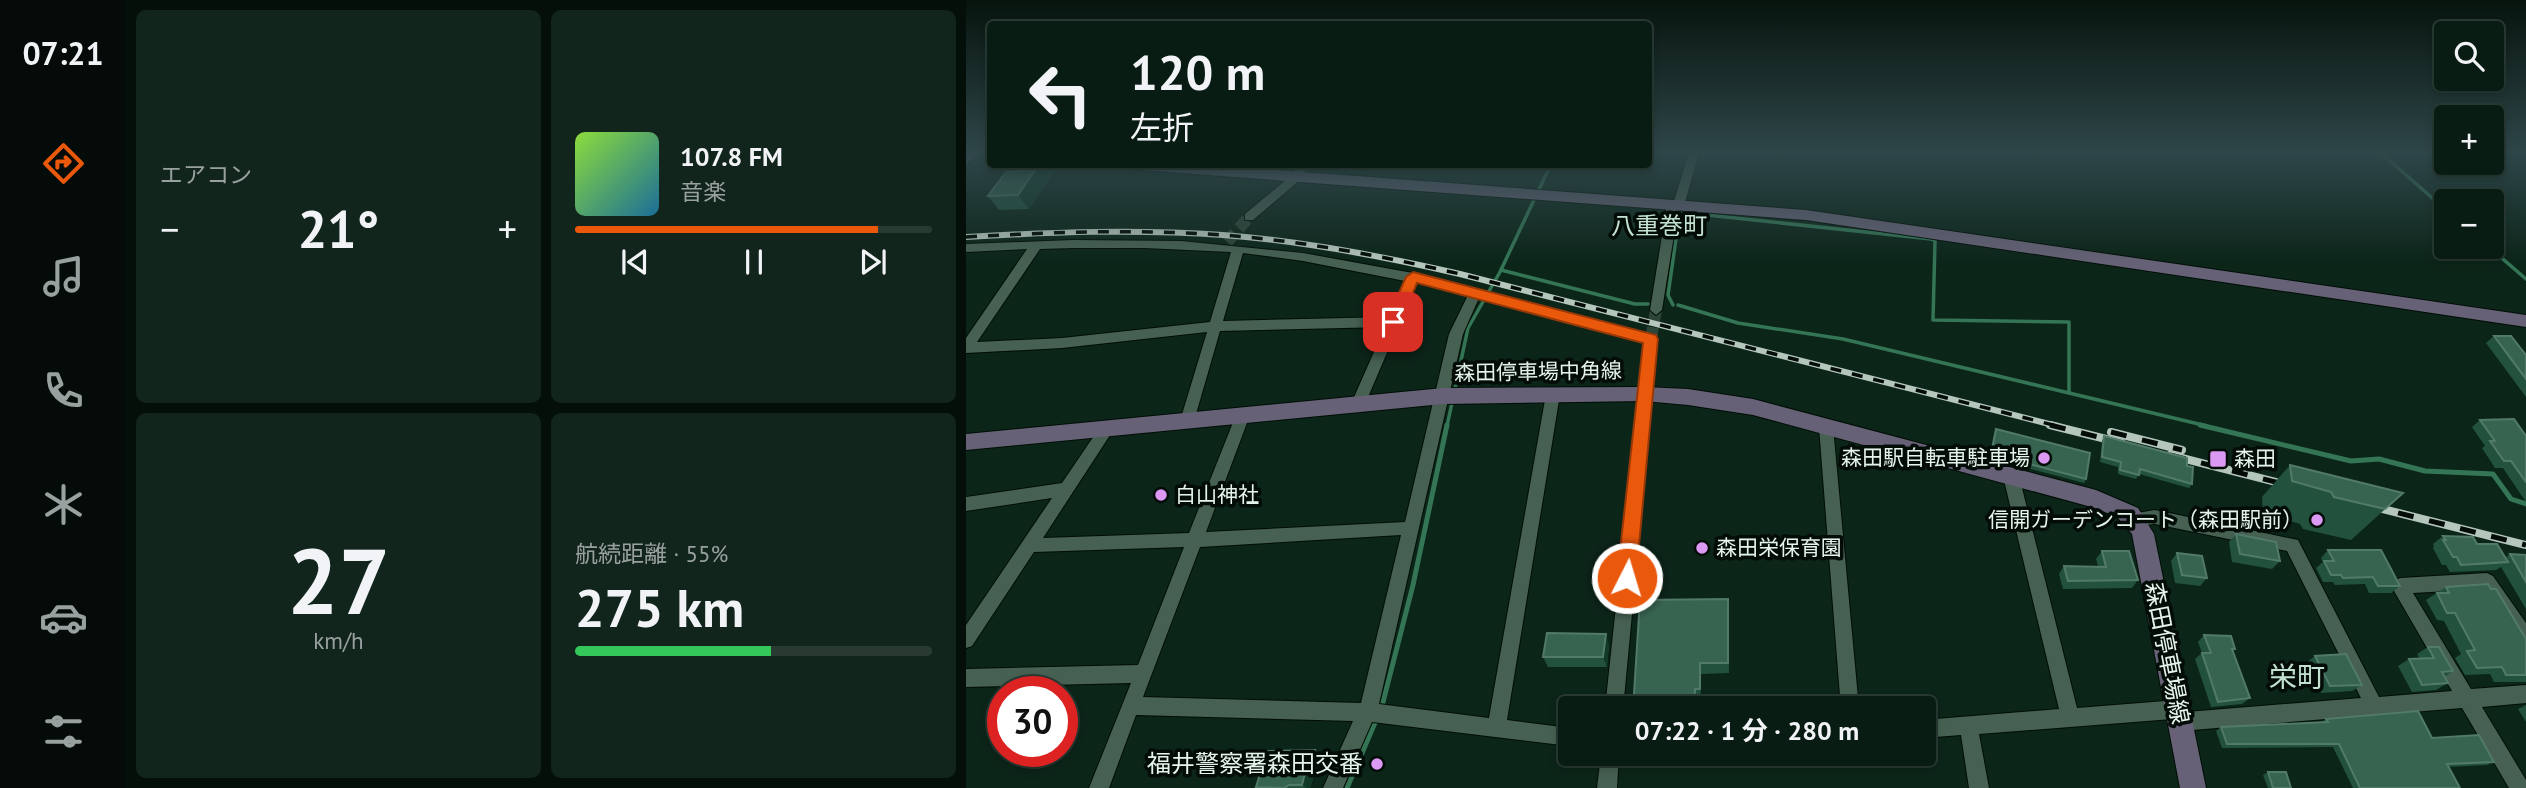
<!DOCTYPE html>
<html lang="ja">
<head>
<meta charset="utf-8">
<style>
  :root { --surface:#091c13; --page:#12251c; --text:#f1f3f6; --muted:#99a1a0; --line:#293a33; --accent:#ea580c }
  body { margin:0; font-family:"PT Sans","Noto Sans JP",sans-serif; background:var(--page); color:var(--text); height:100vh; display:flex; flex-direction:column; font-size:26px; white-space:nowrap }
  * { box-sizing:border-box; margin:0 }
  p { font-size:23px; color:var(--muted) }
  .icon { flex:none; width:38px; height:38px; fill:none; stroke:currentColor; stroke-width:2; stroke-linecap:round; stroke-linejoin:round }
  .map { position:relative; flex:1; overflow:hidden }
  .drawer { display:flex; flex-direction:column; gap:10px; padding:10px; background:#050f0a; width:840px }
  .drawer>* { flex:none }
  .hud { position:absolute; left:21px; top:21px; width:665px; height:147px; border-radius:7px; box-shadow:0 4px 10px #0003,0 0 0 2px var(--line); background:#091c13; color:var(--text); overflow:hidden }
  .controls { position:absolute; left:1468px; top:21px; display:grid; gap:14px }
  .controls a { display:grid; place-items:center; width:70px; height:70px; border-radius:7px; background:var(--surface); box-shadow:0 4px 10px #0003,0 0 0 2px var(--line); font-size:35px }
  .speed { position:absolute; left:21px; top:676px; display:flex; gap:14px; font-size:35px; font-weight:700; text-align:center }
  .speed>* { display:grid; place-content:center; width:91px; height:91px; border-radius:50%; background:var(--surface); box-shadow:0 4px 10px #0003,0 0 0 2px var(--line); line-height:1 }
  .speed .limit { border:10px solid #d22; background:#fff; color:#111 }
  .pin { position:absolute; display:grid; place-items:center; width:60px; height:60px; color:#fff; margin:-30px; border-radius:14px; box-shadow:0 4px 10px #0006 }
  .me { position:absolute; width:77px; margin:-38px; rotate:5deg; stroke-linejoin:round; filter:drop-shadow(0 0 5px #0008) }
  .turn { display:flex; align-items:center; gap:24px; height:147px; padding:0 28px; font-size:32px }
  .turn .icon { width:91px; height:91px; stroke-width:2.5 }
  .turn b { display:block; font-size:49px; line-height:60px }
  .big { font-size:52px; font-weight:700; line-height:1.1 }
  .drawer .widget { flex:1; display:flex; flex-direction:column; justify-content:center; gap:10px; min-width:0; padding:0 24px; border-radius:10px; background:var(--page) }
  .drawer .dial { align-items:center; gap:0 }
  .dial b { font-size:91px; line-height:1 }
  .song { display:flex; align-items:center; gap:21px }
  .cover { width:84px; height:84px; border-radius:10px; background:linear-gradient(135deg,hsl(90 70% 55%),hsl(200 70% 35%)) }
  .played { height:7px; border-radius:4px; background:linear-gradient(90deg,var(--accent) 85%,var(--line) 85%) }
  .keys { display:flex; justify-content:space-around; direction:ltr }
  .heat { display:flex; justify-content:space-between; align-items:center; font-size:38px; direction:ltr }
  .charge { height:10px; border-radius:5px; background:linear-gradient(90deg,#34c759 55%,var(--line) 0) }
  .drawer .tiles { flex:1; display:grid; gap:10px; grid-template-columns:repeat(2,1fr) }
  .trip { position:absolute; left:592px; top:696px; width:378px; height:70px; border-radius:7px; background:var(--surface); box-shadow:0 4px 10px #0003,0 0 0 2px var(--line); font-weight:700; line-height:70px; text-align:center }
  main { display:flex; flex:1; min-height:0 }
  .tabs { display:flex; flex-direction:column; width:126px; justify-content:space-around; align-items:center; background:#040b08; color:var(--muted) }
  .tabs .icon { width:49px; height:49px }
  .tabs .selected { color:var(--accent) }
  .tabs b { font-size:32px; color:var(--text) }
  .map>svg:first-child { display:block }
  .lines { fill:none; stroke-linecap:round; stroke-linejoin:round }
  .stream-far1 { stroke:#347556; stroke-width:3.5 }
  .stream { stroke:#347556; stroke-width:5 }
  .street-tunnel { stroke:#2d4438; stroke-width:12; stroke-dasharray:12 6; stroke-linecap:butt }
  .street-casing { stroke:#000e05; stroke-width:2 }
  .secondary-casing { stroke:#000e05; stroke-width:2 }
  .street { fill:#466052; fill-rule:evenodd }
  .secondary { fill:#666176; fill-rule:evenodd }
  .rail-far1-casing { stroke:#b5c6bc; stroke-width:6 }
  .rail-casing { stroke:#b5c6bc; stroke-width:8 }
  .rail-far1 { stroke:#030c07; stroke-width:3.5; stroke-dasharray:11; stroke-linecap:butt }
  .rail { stroke:#030c07; stroke-width:5; stroke-dasharray:16; stroke-linecap:butt }
  .wall { fill:#22523d }
  .shaded-wall { fill:#103927 }
  .building { fill:#376450; stroke:#527a68; stroke-width:2 }
  .route { fill:#ea580c; stroke:#983908; stroke-width:2 }
  .poi-dot { fill:#dc99f4; stroke:#030c07; stroke-width:2.5 }
  .labels { text-anchor:middle; stroke-width:7; stroke-linejoin:round; paint-order:stroke }
  .street-label { font-size:21px; fill:#e5f4eb; stroke:#030c07 }
  .poi-label { font-size:21px; fill:#e5f4eb; stroke:#030c07; text-anchor:start }
  .quarter-label { font-size:24px; fill:#c3e1d0; stroke:#030c07 }
  .near-street-label { font-size:24px; fill:#e5f4eb; stroke:#030c07 }
  .near-poi-label { font-size:24px; fill:#e5f4eb; stroke:#030c07; text-anchor:end }
  .near-quarter-label { font-size:28px; fill:#c3e1d0; stroke:#030c07 }
</style>
</head>
<body>
<main>
<nav class="tabs">
<b>07:21</b>
<svg class="icon selected" aria-label="directions" viewBox="0 0 24 24"><path d="M12 3l9 9-9 9-9-9zM9 14v-3h6M13 9l2 2-2 2"/></svg>
<svg class="icon" aria-label="music" viewBox="0 0 24 24"><path d="M9 18V5l10-2v13"/><circle cx="6" cy="18" r="3"/><circle cx="16" cy="16" r="3"/></svg>
<svg class="icon" aria-label="phone" viewBox="0 0 24 24"><path d="M5 4h4l2 5-3 2q2 4 5 5l2-3 5 2v4C11 20 4 13 5 4z"/></svg>
<svg class="icon" aria-label="climate" viewBox="0 0 24 24"><path d="M12 3v18M4 7l16 10M4 17L20 7"/></svg>
<svg class="icon" aria-label="car" viewBox="0 0 24 24"><path d="M5 17H2v-5l4-1 3-4h7l3 4 3 1v5h-3M9 17h6M6 11h13"/><circle cx="7" cy="17" r="2"/><circle cx="17" cy="17" r="2"/></svg>
<svg class="icon" aria-label="filters" viewBox="0 0 24 24"><path d="M4 7h16M4 17h16"/><circle cx="9" cy="7" r="2"/><circle cx="15" cy="17" r="2"/></svg>
</nav>
<section class="drawer">
<div class="tiles">
<div class="widget"><p>エアコン</p>
<div class="heat"><a>−</a><b class="big">21°</b><a>+</a></div>
</div>
<div class="widget">
<div class="song"><i class="cover"></i><div><b>107.8 FM</b><p>音楽</p></div></div>
<div class="played"></div>
<div class="keys"><svg class="icon" aria-label="previous" viewBox="0 0 24 24"><path d="M18 5L8 12l10 7zM5 5v14"/></svg><svg class="icon" aria-label="pause" viewBox="0 0 24 24"><path d="M8 5v14M16 5v14"/></svg><svg class="icon" aria-label="next" viewBox="0 0 24 24"><path d="M6 5l10 7-10 7zM19 5v14"/></svg></div>
</div>
<div class="widget dial"><b>27</b><p>km/h</p></div>
<div class="widget"><p>航続距離 · 55%</p><b class="big">275 km</b><div class="charge"></div></div>
</div>
</section>
<div class="map">
<svg width="1560" height="788" viewBox="0 0 1560 788">
  <rect width="100%" height="100%" fill="#0c2519"/>
  <g class="lines">
    <g class="stream-far1">
      <path d="M1415 153 1480 210"/>
      <path d="M1523 247 1560 279"/>
      <path d="M535 270 669 304H682"/>
      <path d="M707 305 702 295 713 218 722 213 965 239 969 241 967 320 1103 322V393"/>
      <path d="M712 305 772 323 877 339 1241 426"/>
      <path d="M481 426 502 328 534 272 585 164"/>
    </g>
    <g class="stream">
      <path d="M1234 425 1385 461 1413 459 1459 471 1527 474 1545 499 1560 504"/>
      <path d="M415 710 447 585 481 425"/>
      <path d="M381 788 411 718"/>
    </g>
    <g class="street-tunnel">
      <path d="M261 242 283 217"/>
      <path d="M685 339 690 310"/>
    </g>
    <g class="street-casing">
      <g id="street">
        <path d="M723 153H733L718 206 712 210 696 310 690 315 684 310 701 205 708 201Z"/>
        <path d="M331 164H342L335 179 287 220H279V214L326 175Z"/>
        <path d="M107 240 215 241 337 253 447 273 690 336 692 339 657 709H639L678 342 513 298 497 334 413 704 523 718 580 394 582 390H592L594 394 541 720 604 728V746L406 722 377 788H357L387 721 170 715 143 788H123L165 683 0 687V669L172 665 218 547 68 552 6 646 0 648V625L86 498 0 511V497L96 483 136 424H146L148 428 146 432 77 538 223 533 270 415 272 411H282L284 415 240 532 439 522 483 334 502 295 451 283 399 404 397 408H387L385 404 419 327 254 331 228 421 226 425H216L214 421 241 332 96 348 0 353V338L61 249 0 252V244ZM107 248H179L265 252 244 322 96 338 11 342 74 249ZM277 253 337 261 439 281 423 317 257 321ZM435 535 395 703 177 697 234 547Z"/>
        <path d="M860 421 865 423 867 427 893 709H875L853 427 855 423Z"/>
        <path d="M1045 470 1050 472 1053 476 1111 708 1212 700 1218 703 1221 709 1220 712 1395 698 1321 551 1189 524 1171 526 1165 524 1163 519 1165 514 1189 510 1332 540 1413 697 1486 691 1428 591 1426 586 1428 581 1434 578 1521 573 1527 576 1560 623V646L1554 644 1517 589 1447 593 1505 689 1560 685V703L1516 707 1560 780V788H1543L1496 708 1214 731 1208 728 1205 722 1206 719 1013 734 1023 788H1003L995 735 957 738V720L1093 709 1037 476 1040 472Z"/>
        <path d="M635 754H653L651 788H631Z"/>
      </g>
    </g>
    <g class="secondary-casing">
      <g id="secondary">
        <path d="M0 153H14L0 164Z"/>
        <path d="M155 164H231L840 210 1560 315V327L840 220 162 169Z"/>
        <path d="M678 387 722 389 787 399 1130 490 1172 508 1188 534 1240 788H1214L1166 534 1151 517 1129 508 787 415 722 405 678 401 477 404 0 450V434L477 388Z"/>
      </g>
    </g>
    <use href="#street" class="street"/>
    <use href="#secondary" class="secondary"/>
    <g class="rail-far1-casing">
      <path id="rail-far1" d="M0 237C86 232 171 229 257 235 337 241 416 256 494 274L1091 426"/>
    </g>
    <g class="rail-casing">
      <g id="rail">
        <path d="M1084 425 1156 443"/>
        <path d="M1145 432 1216 450"/>
        <path d="M1204 455 1329 487"/>
        <path d="M1401 505 1560 545"/>
      </g>
    </g>
    <use href="#rail-far1" class="rail-far1"/>
    <use href="#rail" class="rail"/>
  </g>
  <g class="wall">
    <path d="M89 171 63 209 33 210 22 196Z"/>
    <path d="M1528 336 1560 355V397L1520 343Z"/>
    <path d="M1514 420 1560 436V502L1537 468H1529L1516 448 1519 446 1506 427Z"/>
    <path d="M1030 429 1120 479 1118 483 1023 458Z"/>
    <path d="M1138 436 1221 466 1226 484 1223 488 1173 474 1170 479 1152 474V467L1134 462 1136 441Z"/>
    <path d="M1324 465 1437 493 1385 540 1337 529 1334 524 1297 513 1296 497Z"/>
    <path d="M1270 534 1314 561 1306 569 1266 562 1263 542Z"/>
    <path d="M1477 536 1511 544 1539 558 1544 554 1560 555V609L1535 567 1530 570 1484 572 1480 565H1476L1467 548 1468 546 1467 544Z"/>
    <path d="M1362 550 1434 586 1425 593H1403L1399 584 1369 585 1367 582H1357L1350 568 1357 562 1355 558Z"/>
    <path d="M1136 551 1172 580 1166 588 1097 589 1093 574 1098 566H1132L1130 559Z"/>
    <path d="M1211 553 1241 578 1234 586 1209 583 1205 561Z"/>
    <path d="M1480 587 1560 639V682H1528L1524 674 1499 675 1489 658 1495 654 1478 621 1471 620 1460 600Z"/>
    <path d="M762 599 763 673 735 674V698H730V709H667Z"/>
    <path d="M1238 635 1269 649 1267 651 1284 698 1276 704 1245 707 1229 659 1236 653 1232 642Z"/>
    <path d="M643 644 641 667H582L577 657Z"/>
    <path d="M1462 647 1487 671 1478 677 1482 683 1470 690 1446 692 1432 666 1443 659H1454L1451 654Z"/>
    <path d="M1349 656 1396 685 1386 691 1355 693 1340 663Z"/>
    <path d="M1560 705V722L1552 709Z"/>
    <path d="M1360 719 1466 738 1528 762 1521 765 1482 767 1494 788H1387L1367 747 1256 748 1250 731 1255 727 1355 722Z"/>
    <path d="M349 750 357 756 352 775H348L344 788H292L290 787Z"/>
    <path d="M1302 772 1325 788H1302L1297 775Z"/>
  </g>
  <g class="shaded-wall">
    <path d="M73 164H85L89 171 63 209 52 195Z"/>
    <path d="M640 634 643 644 641 667 637 657Z"/>
    <path d="M734 663 735 674V698L734 689Z"/>
    <path d="M349 750 357 756 352 775 344 769Z"/>
    <path d="M340 769 348 775 344 788H340L336 785Z"/>
  </g>
  <g class="building">
    <path d="M57 164H73L52 195 22 196 40 172 52 171Z"/>
    <path d="M1528 336H1545L1560 355V379Z"/>
    <path d="M1548 419 1560 436V482L1545 461H1538L1524 441H1529L1514 420Z"/>
    <path d="M1030 429 1124 453 1120 479 1025 454Z"/>
    <path d="M1138 436 1221 458V466L1227 467 1226 484 1174 469 1173 475 1154 470 1155 462 1136 457Z"/>
    <path d="M1324 465 1437 493 1419 509 1368 497 1365 492 1326 481Z"/>
    <path d="M1270 534 1310 542 1314 561 1274 554Z"/>
    <path d="M1477 536 1507 537 1511 544H1531L1542 562 1495 565 1491 557H1487L1477 540H1480Z"/>
    <path d="M1362 550H1415L1434 586H1412L1407 577 1377 578 1375 575H1365L1358 561H1368Z"/>
    <path d="M1136 551H1163L1172 580 1102 581 1098 566 1140 567Z"/>
    <path d="M1211 553 1236 556 1241 578 1216 575Z"/>
    <path d="M1544 554 1560 555V582Z"/>
    <path d="M1522 584 1525 589H1530L1560 639V675H1540L1536 667 1511 668 1501 651 1509 650 1489 613H1481L1471 593H1483L1480 587Z"/>
    <path d="M762 599V663H734V689H729L728 709H667L674 600Z"/>
    <path d="M581 633 640 634 637 657H577Z"/>
    <path d="M1238 635 1265 636 1269 649H1266L1284 698 1252 702 1236 653H1245Z"/>
    <path d="M1462 647H1473L1487 671 1476 672 1482 683 1456 685 1443 659 1468 658Z"/>
    <path d="M1380 654 1396 685 1364 686 1349 656Z"/>
    <path d="M1452 711 1466 738 1513 735 1528 762 1481 764 1494 788H1394L1373 744H1261L1255 727 1362 722 1360 719Z"/>
    <path d="M349 750 344 769H340L336 785H323L318 788 290 787 301 751Z"/>
    <path d="M1302 772H1320L1325 788H1307Z"/>
  </g>
  <linearGradient id="sky" x2="0" y2="1"><stop stop-color="#07140e"/><stop offset="0.58" stop-color="#2e4649"/><stop offset="1" stop-color="#2e4649" stop-opacity="0"/></linearGradient>
  <rect width="1560" height="263" fill="url(#sky)"/>
  <path class="route" d="M447 272 690 335 692 339 670 578 667 584 661 586 654 584 651 578 677 343 451 283 433 326H422L420 322 440 277Z"/>
  <g class="poi-dot">
    <circle cx="1078" cy="458" r="7"/>
    <rect x="1243" y="450" width="18" height="18" rx="3.5"/>
    <circle cx="195" cy="495" r="7"/>
    <circle cx="1351" cy="520" r="7"/>
    <circle cx="736" cy="548" r="7"/>
    <circle cx="411" cy="764" r="7"/>
  </g>
  <g class="labels">
    <g class="street-label">
      <text transform="translate(572 372) rotate(-1)" y="7">森田停車場中角線</text>
    </g>
    <g class="poi-label">
      <text x="1064" y="465" text-anchor="end">森田駅自転車駐車場</text>
      <text x="1268" y="466">森田</text>
      <text x="209" y="502">白山神社</text>
      <text x="1337" y="527" text-anchor="end">信開ガーデンコート（森田駅前）</text>
      <text x="750" y="555">森田栄保育園</text>
    </g>
    <g class="quarter-label">
      <text x="693" y="234">八重巻町</text>
    </g>
    <g class="near-street-label">
      <text transform="translate(1201 653) rotate(79)" y="8">森田停車場線</text>
    </g>
    <g class="near-poi-label">
      <text x="397" y="772">福井警察署森田交番</text>
    </g>
    <g class="near-quarter-label">
      <text x="1331" y="687">栄町</text>
    </g>
  </g>
</svg>
<div class="controls">
<a><svg class="icon" aria-label="search" viewBox="0 0 24 24"><circle cx="10" cy="10" r="6"/><path d="M15 15l6 6"/></svg></a>
<a>+</a>
<a>−</a>
</div>
<div class="speed"><div class="limit">30</div></div>
<div class="pin" style="left:427px;top:322px;background:#d93025"><svg class="icon" aria-label="arrive" viewBox="0 0 24 24"><path d="M6 21V4h12l-3 4 3 4H6"/></svg></div>
<svg class="me" style="left:661px;top:578px" viewBox="-20 -20 40 40"><circle r="17" fill="#ea580c" stroke="#fff" stroke-width="3"/><path d="M0-11L8 9 0 5-8 9z" fill="#fff"/></svg>
<div class="trip">07:22 · 1 分 · 280 m</div>
<div class="hud">
<div class="turn"><svg class="icon" aria-label="left" viewBox="0 0 24 24"><path d="M17 20v-9H6M10 6l-5 5 5 5"/></svg><div><b>120 m</b>左折</div></div>
</div>
</div>
</main>
</body>
</html>
